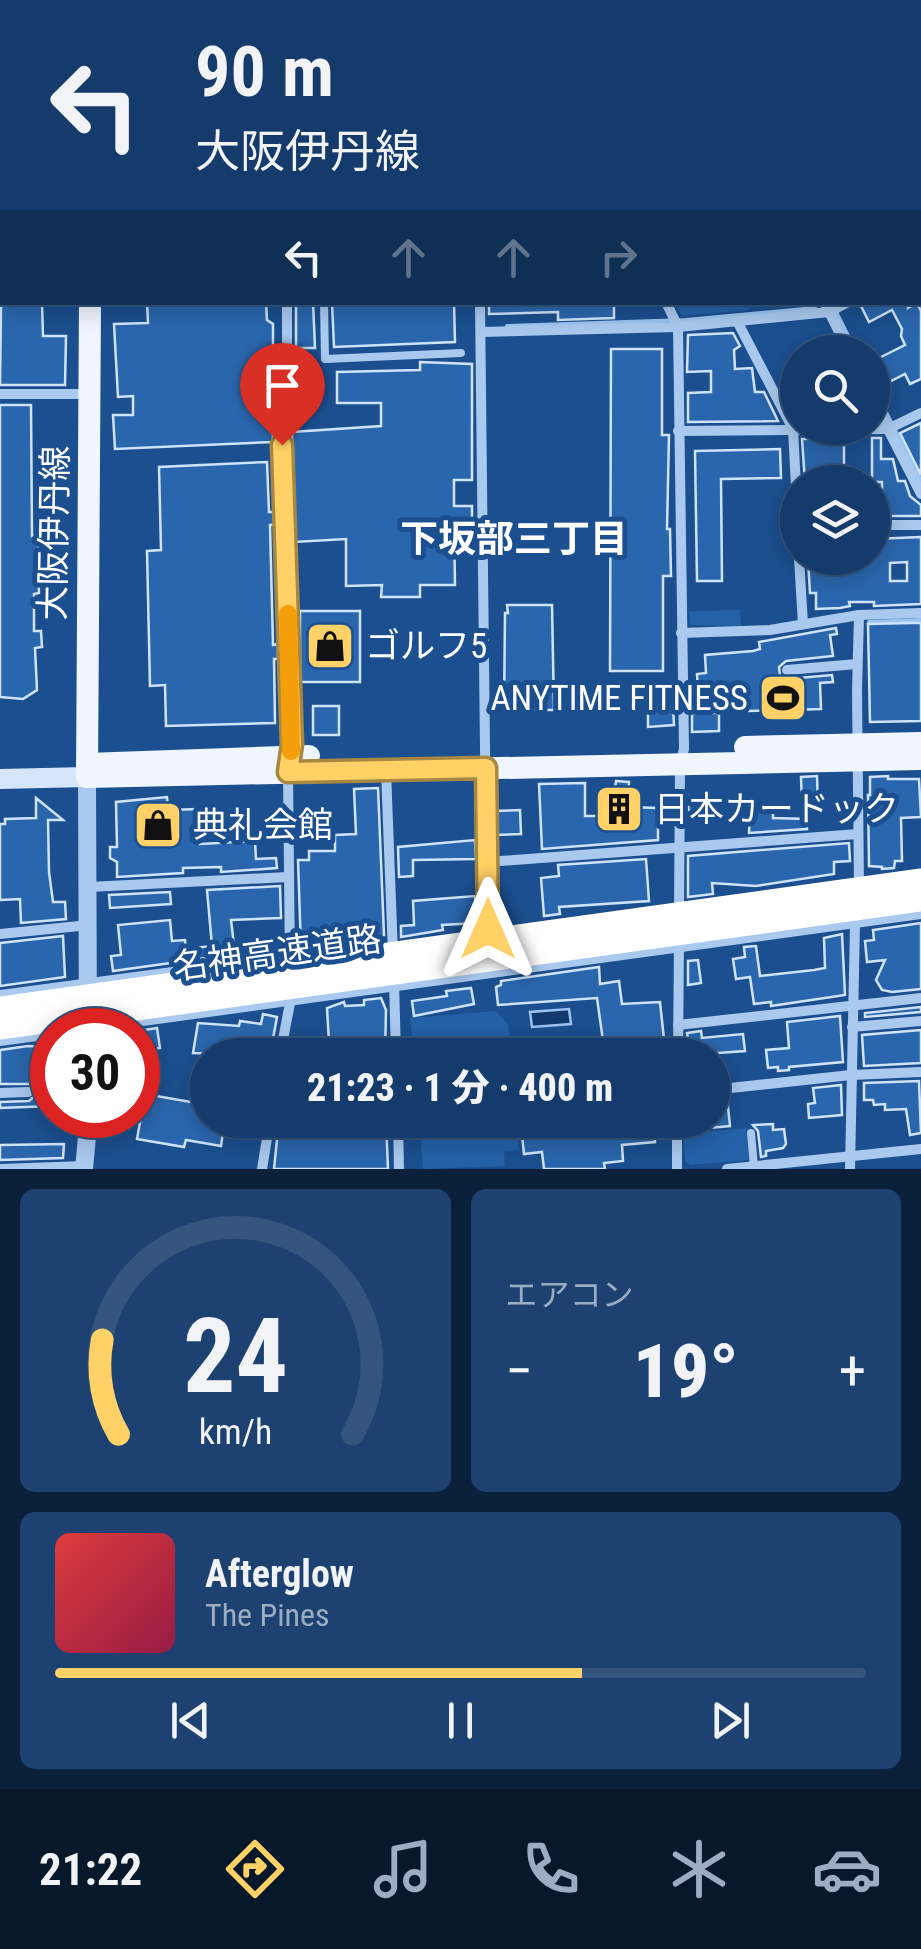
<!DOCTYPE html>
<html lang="ja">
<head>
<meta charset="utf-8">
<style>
  :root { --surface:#143b6b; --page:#1d4271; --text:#f1f3f6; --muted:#9dadc1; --line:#33557e; --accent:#ffd166 }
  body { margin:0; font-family:"Roboto Condensed","Noto Sans JP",sans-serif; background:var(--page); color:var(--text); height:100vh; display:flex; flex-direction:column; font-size:38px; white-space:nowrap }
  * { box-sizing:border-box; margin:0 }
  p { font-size:32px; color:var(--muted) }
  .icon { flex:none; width:55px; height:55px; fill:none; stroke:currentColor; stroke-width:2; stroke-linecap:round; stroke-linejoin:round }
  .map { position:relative; height:1169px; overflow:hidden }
  .panel { display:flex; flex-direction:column; gap:20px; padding:20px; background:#0b203b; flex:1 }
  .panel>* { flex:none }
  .guide { position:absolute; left:0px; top:0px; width:922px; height:305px; box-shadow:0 5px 25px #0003,0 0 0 2px var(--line); background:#143b6b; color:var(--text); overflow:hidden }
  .controls { position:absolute; left:780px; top:335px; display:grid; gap:20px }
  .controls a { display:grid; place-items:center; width:110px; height:110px; border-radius:50%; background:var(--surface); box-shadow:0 5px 25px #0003,0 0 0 2px var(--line); font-size:50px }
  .speed { position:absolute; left:30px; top:1008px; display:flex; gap:20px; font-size:50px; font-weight:700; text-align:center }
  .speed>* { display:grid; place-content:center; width:130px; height:130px; border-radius:50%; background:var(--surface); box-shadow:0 5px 25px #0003,0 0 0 2px var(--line); line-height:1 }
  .speed .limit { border:15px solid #d22; background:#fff; color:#111 }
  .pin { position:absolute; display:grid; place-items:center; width:85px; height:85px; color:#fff; margin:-102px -42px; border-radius:50% 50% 50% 0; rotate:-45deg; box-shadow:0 0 10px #0007 }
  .pin .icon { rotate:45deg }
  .me { position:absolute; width:110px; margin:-55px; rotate:0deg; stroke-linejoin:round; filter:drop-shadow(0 0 8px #0008) }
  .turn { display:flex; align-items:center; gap:35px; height:210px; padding:0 30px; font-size:45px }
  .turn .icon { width:130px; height:130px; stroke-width:2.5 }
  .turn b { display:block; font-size:70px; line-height:85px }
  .lanes { display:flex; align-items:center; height:95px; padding:0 30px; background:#0003; justify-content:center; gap:50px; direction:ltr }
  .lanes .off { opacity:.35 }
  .big { font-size:75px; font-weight:800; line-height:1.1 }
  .panel .tile { flex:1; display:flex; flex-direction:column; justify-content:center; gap:15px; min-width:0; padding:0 35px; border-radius:15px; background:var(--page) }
  .panel .dial { align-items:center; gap:0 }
  .dial svg { height:260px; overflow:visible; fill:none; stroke:var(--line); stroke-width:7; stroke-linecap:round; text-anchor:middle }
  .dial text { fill:var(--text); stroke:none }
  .song { display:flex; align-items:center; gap:30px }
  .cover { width:120px; height:120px; border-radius:15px; background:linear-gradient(135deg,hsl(0 70% 55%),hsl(340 70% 35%)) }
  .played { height:10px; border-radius:5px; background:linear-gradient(90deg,var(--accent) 65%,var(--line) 65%) }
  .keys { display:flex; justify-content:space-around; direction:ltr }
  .heat { display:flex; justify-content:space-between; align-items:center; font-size:55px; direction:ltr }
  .panel .tiles { flex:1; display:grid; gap:20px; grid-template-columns:1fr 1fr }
  .tile:last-child { grid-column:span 2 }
  .trip { position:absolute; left:190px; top:1038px; width:540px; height:100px; border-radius:50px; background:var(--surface); box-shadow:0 5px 25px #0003,0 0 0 2px var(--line); font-weight:800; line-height:100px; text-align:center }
  .menu { display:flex; height:160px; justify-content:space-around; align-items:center; background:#08182b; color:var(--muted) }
  .menu .icon { width:70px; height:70px }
  .menu .on { color:var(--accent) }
  .menu b { font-size:45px; color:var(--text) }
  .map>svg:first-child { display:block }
  .green { fill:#2461a8 }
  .water { fill:#123a6d; stroke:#9cc4f0; stroke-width:2.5 }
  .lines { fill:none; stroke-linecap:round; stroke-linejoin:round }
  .stream { stroke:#9cc4f0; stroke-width:4 }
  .building { fill:#2a66ad; stroke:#cfe3fa; stroke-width:2.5; fill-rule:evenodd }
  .service { stroke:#a9c9ee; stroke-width:8 }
  .minor { stroke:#a9c9ee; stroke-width:10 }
  .tertiary { stroke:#a9c9ee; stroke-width:18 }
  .secondary { stroke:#d6e6fa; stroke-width:20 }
  .primary { stroke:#f0f6ff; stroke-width:22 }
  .motorway-bridge { stroke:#fff; stroke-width:25 }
  .route-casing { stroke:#a68842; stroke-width:25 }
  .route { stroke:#ffd166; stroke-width:18 }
  .slow { stroke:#f59e0b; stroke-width:18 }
  .labels { text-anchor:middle; stroke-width:10; stroke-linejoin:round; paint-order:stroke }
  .street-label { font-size:35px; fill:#fff; stroke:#1b4f8f }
  .poi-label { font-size:35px; fill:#fff; stroke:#1b4f8f; text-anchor:start }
  .neighbourhood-label { font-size:38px; font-weight:bold; fill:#fff; stroke:#1b4f8f }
</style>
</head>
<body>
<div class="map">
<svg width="921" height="1169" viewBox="0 0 921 1169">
  <rect width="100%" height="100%" fill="#1b4f8f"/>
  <g class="green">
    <path d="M675 303H748L749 310 682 316Z"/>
    <path d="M740 610 741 626 690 625 689 611Z"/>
    <path d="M496 1011 508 1024 511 1055H414L410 1018Z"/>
    <path d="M419 1120H516L519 1150 504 1151 505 1166 423 1169Z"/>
    <path d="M746 1128 749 1160 690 1165 685 1161 683 1134Z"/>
  </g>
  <path class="water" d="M569 1009 571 1024 532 1027 530 1012Z"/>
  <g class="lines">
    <g class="stream">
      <path d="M677 0 679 2"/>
      <path d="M831 302 856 352"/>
      <path d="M507 326 686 320 815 308"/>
      <path d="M872 385 921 481"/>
      <path d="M869 622 921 620"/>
    </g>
  </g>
  <g class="building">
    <path d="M14 302H42L43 336H66L65 385H0L1 306 15 305Z"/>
    <path d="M147 302H266L267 320 273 324V364H278L277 399 272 400 273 442 115 449 113 415H133V396L118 397 114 324 148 323Z"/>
    <path d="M296 302H313L315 348H296Z"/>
    <path d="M332 302H454L455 342 334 347Z"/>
    <path d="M489 302H614V318L558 320V312L489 314Z"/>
    <path d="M868 302H908V308L917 303 921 311V379L910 384 905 374 889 382 877 359 905 345 901 336 902 329 892 310 869 322 861 306Z"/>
    <path d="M733 333 740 346 734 350 735 369 752 368 755 392H764L778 421 688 422V393L711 392V371L687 372 688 335Z"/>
    <path d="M611 349H662V435H669L667 529H670L671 576H663V671H610Z"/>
    <path d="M420 362 472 364V480H454V506H472V521H454L455 585H420V597H381L382 585 346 586V539L294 542 292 432 381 426V403H337V372L420 370Z"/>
    <path d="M798 382V419L782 390Z"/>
    <path d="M0 405H31L32 536 38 535 39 593 34 594V631H41L42 647 35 648 37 690 23 699 0 697Z"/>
    <path d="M921 423V475L900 433Z"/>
    <path d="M844 438V482H805L802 439Z"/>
    <path d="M872 438H881V459H893L898 481H905L910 496 921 505V516H882V482H872Z"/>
    <path d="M780 449 781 478 721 479 722 581H697L695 451Z"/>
    <path d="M267 462 269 512H274V525H270L273 645 278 644V659H274L275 723 166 726 165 685 150 686 147 551 161 550 159 467Z"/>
    <path d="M921 537V604L874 606V602H849L850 606 840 608 816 609V593H810L808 560 873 558 874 539ZM907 562V581H890V563Z"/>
    <path d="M507 605H552L554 710H504L505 613H508Z"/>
    <rect x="300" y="611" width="60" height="71"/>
    <path d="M913 623H921V721L870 722 868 624Z"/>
    <path d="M836 628 837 634 830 635 833 656 786 661 779 667 780 676 787 679 832 675 833 682 820 683 821 709 749 711 748 686 698 690 697 674 706 673 705 655 753 651 760 649 759 642Z"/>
    <rect x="313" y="706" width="26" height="29"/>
    <path d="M673 706 674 725 648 727V709Z"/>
    <path d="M692 713H719V731L692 732Z"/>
    <path d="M817 776 818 807H802L801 777Z"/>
    <path d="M888 776V779H919L921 817 901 818 902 861H895L894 868 882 869V867L869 866 868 795H870V777Z"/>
    <path d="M616 781 629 782 628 807 658 808V840L542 849 539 784 585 783V816H611Z"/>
    <path d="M378 788 384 935 380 939 341 941V943L301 949 298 860H309V851H335V835L356 834 354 789Z"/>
    <path d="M689 796H703V810L688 811Z"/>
    <path d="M167 797 168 810 198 809 200 844 255 841 256 859 276 858 277 868 221 872V867L183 868V873L117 877V862L110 858V847H117L116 802Z"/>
    <path d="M36 798 63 820H48L49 872 53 902H65L66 919 21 923 20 899 0 900V824H5V819L36 818Z"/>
    <path d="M750 806 773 809V818L807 819V829L749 833Z"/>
    <path d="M520 810 521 834 495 835 494 811Z"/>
    <path d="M475 840 476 859 413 860V876L399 877 398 847Z"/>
    <path d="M849 843 850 861 834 862V874L756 886 712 883 713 894 688 897V856Z"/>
    <path d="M646 859 649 901 559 907 560 914 544 916 541 878 559 876 558 865Z"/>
    <path d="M280 886 281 918 231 920 235 954 113 971 111 956 121 955 118 925 170 920 172 941 185 940 186 949 212 946 207 890Z"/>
    <path d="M170 892 171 904 110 908 109 895Z"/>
    <path d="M475 896 477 923 442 925 443 930 401 937V926L414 925 413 901Z"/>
    <path d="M921 923V989L892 992 882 990 876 980 885 960 867 962 865 941 874 940 873 930Z"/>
    <path d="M842 934 845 995 771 1006V1002L754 1004 750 977 736 979 733 959 745 957 744 947 756 946 760 976 814 970 825 968 824 938Z"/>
    <path d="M63 936 65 977 0 986V943Z"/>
    <path d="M698 960 701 983 688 985V961Z"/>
    <path d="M599 967 600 984 619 981 622 1004 660 1002 664 1039 642 1041 643 1055H605L597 998 498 1005 496 987 501 985V981Z"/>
    <path d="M471 988 474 1004 414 1016 412 1001 447 996 446 991Z"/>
    <path d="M381 998 386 1010 385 1055H294L293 1045 329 1042 327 1008 344 1002 345 1006 364 1005V1000Z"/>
    <path d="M921 1007V1012L865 1017V1013Z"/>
    <path d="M263 1014 277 1017 270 1055 193 1053 198 1023 239 1026 240 1021 261 1024Z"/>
    <path d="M840 1016 843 1062 789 1067V1070L778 1071V1067L768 1068 766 1050 789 1048 787 1022Z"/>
    <path d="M157 1028 160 1048 138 1051V1031Z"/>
    <path d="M921 1030V1063L864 1066 862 1035Z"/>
    <path d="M701 1031 702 1038 743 1034 745 1051 690 1055 687 1033Z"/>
    <path d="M28 1046 52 1047V1076L43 1077 37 1084 41 1092 52 1094V1106L0 1108V1102L29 1101 36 1095V1088L31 1084H0V1050Z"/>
    <path d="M919 1081 921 1133 910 1135 906 1109 885 1110V1104L874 1105 873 1100H864V1083Z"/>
    <path d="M841 1085 842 1115 809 1118 808 1104 815 1103 813 1088Z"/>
    <path d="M145 1094 208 1105V1120H259L256 1138 223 1132 221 1146 186 1140 184 1147 137 1139Z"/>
    <path d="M727 1097 730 1126 686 1130V1120H712V1116H718L716 1098Z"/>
    <path d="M279 1120H386L388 1169H274Z"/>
    <path d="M654 1123 655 1142 622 1145 623 1161 604 1163 605 1169H544L542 1152 524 1154 522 1135Z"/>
    <path d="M773 1124V1130L784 1129 786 1144 783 1148 766 1151V1156L761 1157 758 1131 753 1125Z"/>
    <path d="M64 1144 63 1158 0 1160V1145Z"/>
  </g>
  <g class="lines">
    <g class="service">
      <path d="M148 0V2"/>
      <path d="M194 0V2"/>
      <path d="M340 0V2"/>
      <path d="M920 33H921"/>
      <path d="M324 302 325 359 461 353"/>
      <path d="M751 1133 754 1167"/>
    </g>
    <g class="minor">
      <path d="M290 0V2"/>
      <path d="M534 0H544"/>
      <path d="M670 0 672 2"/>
      <path d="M842 0V2"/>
      <path d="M889 0 893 2"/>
      <path d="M201 2 259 0"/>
      <path d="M920 21H921"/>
      <path d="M920 58 921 55"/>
      <path d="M920 76 921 90"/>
      <path d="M920 116H921"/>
      <path d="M920 177H921"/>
      <path d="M0 294H2"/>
      <path d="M287 302V387L282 445 290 756"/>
      <path d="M480 302 487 929"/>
      <path d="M666 302 678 327 684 749 680 764 679 914"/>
      <path d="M824 302 849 352"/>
      <path d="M737 321 793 429 798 525"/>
      <path d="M481 332 678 327 829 312 848 302"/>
      <path d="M0 394H89"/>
      <path d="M872 398 921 494"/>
      <path d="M678 431 888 429 921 413"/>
      <path d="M872 525H921"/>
      <path d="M799 558 803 624"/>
      <path d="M681 633 770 630 859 615 921 613"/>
      <path d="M787 670 857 664"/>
      <path d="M386 771 393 954"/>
      <path d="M288 773 290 966"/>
      <path d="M488 862 858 834"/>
      <path d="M89 887 288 877"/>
      <path d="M859 887 857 690 859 615"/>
      <path d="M0 934 89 925"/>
      <path d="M394 981 396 1055"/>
      <path d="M0 995 262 960"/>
      <path d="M678 1025 921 998"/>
      <path d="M852 1027 921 1021"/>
      <path d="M85 1029 921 914"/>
      <path d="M0 1041 52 1034"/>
      <path d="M280 1055 291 998"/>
      <path d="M678 1055 679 941"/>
      <path d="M46 1085H52"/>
      <path d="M712 1090 851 1075 921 1072"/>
      <path d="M0 1093 28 1092"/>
      <path d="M398 1120 399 1169"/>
      <path d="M0 1169 85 1166"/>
      <path d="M262 1169 270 1120"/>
      <path d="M677 1169V1120"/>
      <path d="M727 1169 921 1149"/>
      <path d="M850 1169 855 923"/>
    </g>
    <g class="tertiary">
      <path d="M787 0 788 2"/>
      <path d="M920 263 921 265"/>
      <path d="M87 777 88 1030"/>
      <path d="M84 1169 89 1115"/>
    </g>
    <path class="secondary" d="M0 779 87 777"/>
    <g class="primary">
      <path d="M84 0V2"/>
      <path d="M90 302 87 777 921 759"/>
      <path d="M745 747 921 743"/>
      <path d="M87 764 309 756"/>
    </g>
    <g class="motorway-bridge">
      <path d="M0 1009 921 881"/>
      <path d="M0 1027 921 899"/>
    </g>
  </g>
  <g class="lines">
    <g class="route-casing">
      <path id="route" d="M282 445 292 744 288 772 486 768 488 929"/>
    </g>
    <use href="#route" class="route"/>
    <path class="slow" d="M288 614 291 751"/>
  </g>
  <defs>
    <g id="shop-square" transform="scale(2.5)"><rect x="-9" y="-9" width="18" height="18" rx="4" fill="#ffd166" stroke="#1b4f8f"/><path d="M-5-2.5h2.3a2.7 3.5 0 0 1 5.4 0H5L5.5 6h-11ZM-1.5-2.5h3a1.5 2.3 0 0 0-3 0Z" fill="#111"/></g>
    <g id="stadium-square" transform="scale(2.5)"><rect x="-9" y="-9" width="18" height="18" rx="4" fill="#ffd166" stroke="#1b4f8f"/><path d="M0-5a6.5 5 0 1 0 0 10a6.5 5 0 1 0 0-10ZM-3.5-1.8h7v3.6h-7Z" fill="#111"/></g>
    <g id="building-square" transform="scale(2.5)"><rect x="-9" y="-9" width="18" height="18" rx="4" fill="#ffd166" stroke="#1b4f8f"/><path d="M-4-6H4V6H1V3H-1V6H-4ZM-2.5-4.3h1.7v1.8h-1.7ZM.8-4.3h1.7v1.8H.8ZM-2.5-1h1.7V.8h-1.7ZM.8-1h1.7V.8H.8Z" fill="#111"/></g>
  </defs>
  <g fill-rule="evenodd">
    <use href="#shop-square" x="330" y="646"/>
    <use href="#stadium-square" x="783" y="698"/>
    <use href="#building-square" x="619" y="809"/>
    <use href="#shop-square" x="158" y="825"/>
  </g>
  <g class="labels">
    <g class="street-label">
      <text transform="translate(54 533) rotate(-89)" y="12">大阪伊丹線</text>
      <text transform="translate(277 953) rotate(-8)" y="12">名神高速道路</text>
    </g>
    <g class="poi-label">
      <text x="365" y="658">ゴルフ5</text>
      <text x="748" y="710" text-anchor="end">ANYTIME FITNESS</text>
      <text x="654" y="821">日本カードック</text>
      <text x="193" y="837">典礼会館</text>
    </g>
    <g class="neighbourhood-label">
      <text x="514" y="552">下坂部三丁目</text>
    </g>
  </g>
</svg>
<div class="controls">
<a><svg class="icon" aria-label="search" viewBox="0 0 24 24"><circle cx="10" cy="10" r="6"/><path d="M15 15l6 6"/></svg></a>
<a><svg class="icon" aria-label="layers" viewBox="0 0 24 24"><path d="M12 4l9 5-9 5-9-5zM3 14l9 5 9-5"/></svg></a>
</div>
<div class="speed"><div class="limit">30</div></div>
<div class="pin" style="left:282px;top:445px;background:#d93025"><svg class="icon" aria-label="arrive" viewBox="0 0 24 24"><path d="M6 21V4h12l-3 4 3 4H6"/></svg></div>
<svg class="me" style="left:488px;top:929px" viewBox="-20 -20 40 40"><path d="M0-17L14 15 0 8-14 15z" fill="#ffd166" stroke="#fff" stroke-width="4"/></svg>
<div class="trip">21:23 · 1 分 · 400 m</div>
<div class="guide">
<div class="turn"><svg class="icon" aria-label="left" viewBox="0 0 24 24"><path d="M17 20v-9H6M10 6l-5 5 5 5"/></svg><div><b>90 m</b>大阪伊丹線</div></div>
<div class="lanes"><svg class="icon" aria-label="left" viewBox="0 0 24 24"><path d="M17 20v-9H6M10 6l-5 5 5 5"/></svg><svg class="icon off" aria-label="ahead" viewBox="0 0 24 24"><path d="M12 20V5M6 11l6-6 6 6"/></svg><svg class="icon off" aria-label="ahead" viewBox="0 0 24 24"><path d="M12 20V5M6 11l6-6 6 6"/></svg><svg class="icon off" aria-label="right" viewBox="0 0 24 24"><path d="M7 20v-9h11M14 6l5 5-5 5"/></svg></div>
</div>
</div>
<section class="panel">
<div class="tiles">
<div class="tile dial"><svg viewBox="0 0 100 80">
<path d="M14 69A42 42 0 1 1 86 69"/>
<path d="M14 69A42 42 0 0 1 9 40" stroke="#ffd166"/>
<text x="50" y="56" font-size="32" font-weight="700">24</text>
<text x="50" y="72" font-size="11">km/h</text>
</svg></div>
<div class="tile"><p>エアコン</p>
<div class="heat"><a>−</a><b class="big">19°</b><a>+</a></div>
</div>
<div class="tile">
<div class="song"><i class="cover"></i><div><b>Afterglow</b><p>The Pines</p></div></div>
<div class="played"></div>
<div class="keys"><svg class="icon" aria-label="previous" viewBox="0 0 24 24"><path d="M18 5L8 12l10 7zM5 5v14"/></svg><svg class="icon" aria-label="pause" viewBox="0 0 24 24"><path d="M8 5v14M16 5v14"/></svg><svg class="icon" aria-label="next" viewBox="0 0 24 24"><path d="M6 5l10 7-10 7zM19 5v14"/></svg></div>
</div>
</div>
</section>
<nav class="menu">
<b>21:22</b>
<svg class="icon on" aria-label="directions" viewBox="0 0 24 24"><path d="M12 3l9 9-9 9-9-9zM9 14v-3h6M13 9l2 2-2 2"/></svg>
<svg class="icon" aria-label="music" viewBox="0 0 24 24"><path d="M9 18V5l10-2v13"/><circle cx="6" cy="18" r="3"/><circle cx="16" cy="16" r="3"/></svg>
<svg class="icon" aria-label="phone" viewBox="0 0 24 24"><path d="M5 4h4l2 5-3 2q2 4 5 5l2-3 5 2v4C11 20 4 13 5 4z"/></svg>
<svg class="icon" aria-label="climate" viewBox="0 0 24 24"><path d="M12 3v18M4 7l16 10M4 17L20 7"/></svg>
<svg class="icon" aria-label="car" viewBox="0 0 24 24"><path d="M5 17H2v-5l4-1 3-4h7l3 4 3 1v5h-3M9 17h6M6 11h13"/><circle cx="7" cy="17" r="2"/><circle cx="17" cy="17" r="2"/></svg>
</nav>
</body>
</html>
